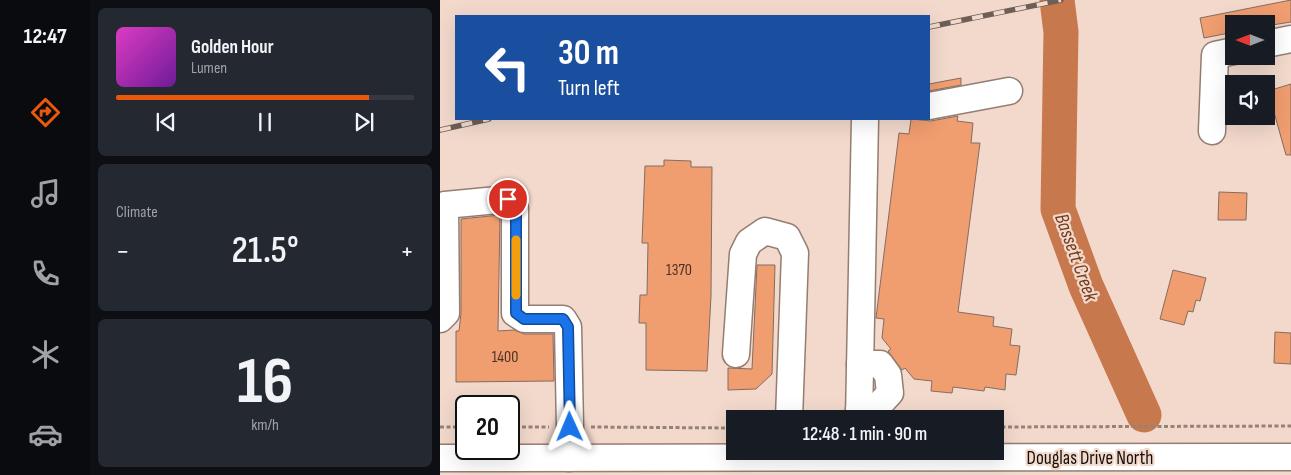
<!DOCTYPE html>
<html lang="en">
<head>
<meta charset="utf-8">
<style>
  :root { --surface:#171b24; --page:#242831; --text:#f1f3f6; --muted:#9ea1a6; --line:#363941; --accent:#ea580c }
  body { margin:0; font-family:"Sofia Sans Condensed",sans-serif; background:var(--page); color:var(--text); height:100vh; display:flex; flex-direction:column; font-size:19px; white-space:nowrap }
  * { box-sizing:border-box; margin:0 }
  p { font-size:16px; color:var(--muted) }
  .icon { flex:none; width:28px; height:28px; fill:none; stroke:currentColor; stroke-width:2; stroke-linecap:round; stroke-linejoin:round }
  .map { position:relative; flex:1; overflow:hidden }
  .sheet { display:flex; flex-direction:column; gap:8px; padding:8px; background:#0d0f14; width:350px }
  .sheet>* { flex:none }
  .top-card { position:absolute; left:15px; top:15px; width:475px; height:105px; border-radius:0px; box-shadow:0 5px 20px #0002; background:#1a4fa0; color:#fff; overflow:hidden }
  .needle { width:32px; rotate:270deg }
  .controls { position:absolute; left:785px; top:15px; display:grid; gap:10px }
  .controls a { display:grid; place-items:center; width:50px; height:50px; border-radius:0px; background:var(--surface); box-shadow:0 5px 20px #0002; font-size:25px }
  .speed { position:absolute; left:15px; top:395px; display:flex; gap:10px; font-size:25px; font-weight:700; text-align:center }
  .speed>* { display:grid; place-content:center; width:65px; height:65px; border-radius:50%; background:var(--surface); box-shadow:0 5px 20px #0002; line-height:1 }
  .speed .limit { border:2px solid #111; border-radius:8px; background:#fff; color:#111 }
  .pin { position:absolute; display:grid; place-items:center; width:42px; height:42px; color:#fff; margin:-21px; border:2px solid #fff; border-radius:50%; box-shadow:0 1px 5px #0007 }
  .me { position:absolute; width:55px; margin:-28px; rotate:359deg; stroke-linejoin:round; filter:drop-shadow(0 0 4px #0008) }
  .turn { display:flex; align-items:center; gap:18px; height:105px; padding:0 20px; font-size:22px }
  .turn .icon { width:65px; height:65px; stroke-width:2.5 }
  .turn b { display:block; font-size:35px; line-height:42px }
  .big { font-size:38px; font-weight:600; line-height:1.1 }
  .sheet .card { flex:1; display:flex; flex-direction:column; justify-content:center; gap:8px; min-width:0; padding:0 18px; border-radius:8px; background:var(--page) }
  .sheet .dial { align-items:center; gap:0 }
  .dial b { font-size:65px; line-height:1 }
  .song { display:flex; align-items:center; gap:15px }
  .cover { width:60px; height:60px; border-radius:8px; background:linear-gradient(135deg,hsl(310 70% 55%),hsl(280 70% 35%)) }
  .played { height:5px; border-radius:2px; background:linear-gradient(90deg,var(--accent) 85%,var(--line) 85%) }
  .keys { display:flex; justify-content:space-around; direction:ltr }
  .heat { display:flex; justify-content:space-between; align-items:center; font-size:28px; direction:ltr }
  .trip { position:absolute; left:286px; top:410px; width:278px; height:50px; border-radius:0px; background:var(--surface); box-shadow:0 5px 20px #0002; font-weight:600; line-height:50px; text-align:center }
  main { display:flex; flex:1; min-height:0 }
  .menu { display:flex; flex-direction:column; width:90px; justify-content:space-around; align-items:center; background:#090b0e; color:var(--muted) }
  .menu .icon { width:35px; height:35px }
  .menu .current { color:var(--accent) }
  .menu b { font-size:22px; color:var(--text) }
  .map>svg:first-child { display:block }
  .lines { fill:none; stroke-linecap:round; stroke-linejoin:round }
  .river { stroke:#c7784c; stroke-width:35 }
  .building { fill:#f09d70; stroke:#836d61 }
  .minor-casing { stroke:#947d71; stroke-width:29 }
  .path { stroke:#948379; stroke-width:3; stroke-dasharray:4 2.5; stroke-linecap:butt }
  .minor { stroke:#fff; stroke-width:26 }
  .rail-casing { stroke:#6d5e57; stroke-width:5.5 }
  .rail { stroke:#f2d9cc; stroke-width:4; stroke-dasharray:11; stroke-linecap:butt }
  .route-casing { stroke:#114b97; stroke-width:12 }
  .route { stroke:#1a73e8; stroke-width:9 }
  .slow { stroke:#f59e0b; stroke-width:9 }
  .labels { text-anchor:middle; stroke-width:4.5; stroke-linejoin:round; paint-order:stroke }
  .number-label { font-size:16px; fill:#4c3224 }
  .street-label { font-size:19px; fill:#160e0a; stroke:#f2d9cc }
  .water-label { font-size:20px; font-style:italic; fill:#723c1c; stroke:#f2d9cc }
</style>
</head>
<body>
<main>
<nav class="menu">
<b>12:47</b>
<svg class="icon current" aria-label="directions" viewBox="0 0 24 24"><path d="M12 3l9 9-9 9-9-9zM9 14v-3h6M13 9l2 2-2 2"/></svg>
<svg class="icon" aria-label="music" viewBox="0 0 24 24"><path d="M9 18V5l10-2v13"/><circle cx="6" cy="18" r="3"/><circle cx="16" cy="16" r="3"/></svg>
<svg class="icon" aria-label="phone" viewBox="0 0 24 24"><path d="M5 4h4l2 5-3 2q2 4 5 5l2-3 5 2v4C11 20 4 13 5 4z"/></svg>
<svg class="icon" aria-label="climate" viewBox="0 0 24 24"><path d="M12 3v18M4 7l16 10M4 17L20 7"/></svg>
<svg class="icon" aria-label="car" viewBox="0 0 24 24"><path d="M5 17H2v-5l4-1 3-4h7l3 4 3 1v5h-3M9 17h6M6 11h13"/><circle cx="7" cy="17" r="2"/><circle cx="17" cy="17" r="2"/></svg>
</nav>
<section class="sheet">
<div class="card">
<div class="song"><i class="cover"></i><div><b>Golden Hour</b><p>Lumen</p></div></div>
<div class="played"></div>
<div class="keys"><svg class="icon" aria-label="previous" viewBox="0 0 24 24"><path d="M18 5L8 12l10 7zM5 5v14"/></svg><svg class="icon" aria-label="pause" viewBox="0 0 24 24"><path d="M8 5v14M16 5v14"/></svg><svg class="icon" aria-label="next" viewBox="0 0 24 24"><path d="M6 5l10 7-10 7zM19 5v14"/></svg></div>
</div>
<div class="card"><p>Climate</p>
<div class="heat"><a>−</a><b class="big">21.5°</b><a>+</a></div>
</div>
<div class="card dial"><b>16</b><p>km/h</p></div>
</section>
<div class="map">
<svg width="851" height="475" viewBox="0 0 851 475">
  <rect width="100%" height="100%" fill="#f2d9cc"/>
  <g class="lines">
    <path class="river" d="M617 0 621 32 618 209 646 286 704 415"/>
  </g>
  <g class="building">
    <path d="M851 0V22L826 26V24H794V32L764 38 760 18Z"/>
    <path d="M521 78V85L489 91V84Z"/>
    <path d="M851 84V155H846L828 91Z"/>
    <path d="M518 116 517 121 533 123 531 143H540L518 312 554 317 553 326 572 329 570 345 580 346 576 375 566 374 565 390 545 387 544 391 513 387 512 393 491 391 492 381 474 379 465 368 462 370 448 351 451 349 442 338 444 319 436 318 459 133 469 134 471 119 491 121Z"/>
    <path d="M224 160 251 161V167H272L271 296 267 371 206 370V323H199L200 295H207L208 243H202L205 166H224Z"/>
    <path d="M779 192 807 193 806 220H778Z"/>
    <path d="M60 215 58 331 74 330 84 334H113L114 381 16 382V331H19L21 313V219Z"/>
    <path d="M317 265H335L332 374 316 389 288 390V368L312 369Z"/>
    <path d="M733 270 766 278 760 301 756 300 753 312 748 311 744 325 720 319Z"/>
    <path d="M835 332 851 333V364L834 363Z"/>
  </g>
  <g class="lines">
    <g class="minor-casing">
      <g id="minor">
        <path d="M826 44 851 39"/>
        <path d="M489 106 569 91"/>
        <path d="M772 131 775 55 794 51"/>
        <path d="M0 319 6 313 5 205 68 199 75 208V313L84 319H123L128 327 130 427 129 458"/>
        <path d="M296 354 303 254 309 242 325 231 347 237 355 253 349 419"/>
        <path d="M419 410 438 406 450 393 448 375 440 364H420"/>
        <path d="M419 419 425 119"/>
        <path d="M0 458 851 457"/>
      </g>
    </g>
    <g class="path">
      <path d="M0 427H26"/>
      <path d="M69 427H109"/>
      <path d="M151 427 295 428"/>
      <path d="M555 427 851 426"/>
    </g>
    <use href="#minor" class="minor"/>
    <g class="rail-casing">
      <g id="rail">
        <path d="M489 27 621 0"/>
        <path d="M0 130 49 119"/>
      </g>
    </g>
    <use href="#rail" class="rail"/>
  </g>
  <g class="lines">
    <g class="route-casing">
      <path id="route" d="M68 199 76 208V313L84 319H123L128 327 130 427"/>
    </g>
    <use href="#route" class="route"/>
    <path class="slow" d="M76 240V295"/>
  </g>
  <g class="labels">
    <g class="number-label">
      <text x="239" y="275">1370</text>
      <text x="65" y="362">1400</text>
    </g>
    <g class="street-label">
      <text x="650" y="464">Douglas Drive North</text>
    </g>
    <g class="water-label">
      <text transform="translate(637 257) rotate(70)" y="7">Bassett Creek</text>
    </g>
  </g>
</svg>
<div class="controls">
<a><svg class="needle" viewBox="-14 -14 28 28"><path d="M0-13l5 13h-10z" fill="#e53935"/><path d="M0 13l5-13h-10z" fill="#9ea1a6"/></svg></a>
<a><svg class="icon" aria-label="sound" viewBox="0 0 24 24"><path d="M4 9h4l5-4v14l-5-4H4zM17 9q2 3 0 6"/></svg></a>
</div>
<div class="speed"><div class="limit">20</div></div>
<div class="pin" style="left:68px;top:199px;background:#d93025"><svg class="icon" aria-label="arrive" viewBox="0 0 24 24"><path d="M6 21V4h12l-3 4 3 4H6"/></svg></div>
<svg class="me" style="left:130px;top:427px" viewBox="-20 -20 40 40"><path d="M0-17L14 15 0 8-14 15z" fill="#1a73e8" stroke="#fff" stroke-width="4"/></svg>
<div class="trip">12:48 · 1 min · 90 m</div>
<div class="top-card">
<div class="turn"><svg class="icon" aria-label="left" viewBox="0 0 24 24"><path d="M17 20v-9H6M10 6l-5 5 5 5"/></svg><div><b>30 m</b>Turn left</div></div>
</div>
</div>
</main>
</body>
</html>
